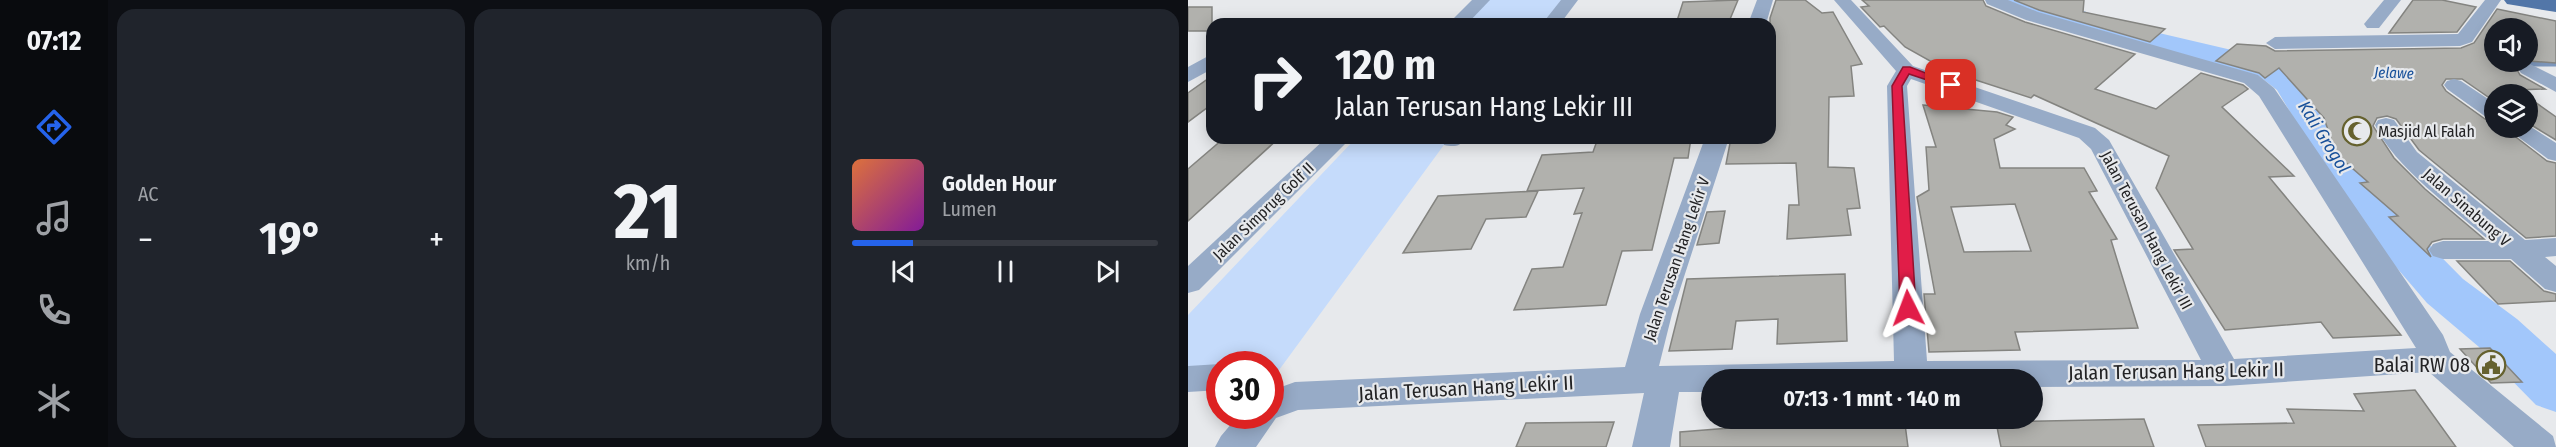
<!DOCTYPE html>
<html lang="id">
<head>
<meta charset="utf-8">
<style>
  :root { --surface:#171b24; --page:#20242c; --text:#f1f3f6; --muted:#9ea1a6; --line:#363941; --accent:#2563eb }
  body { margin:0; font-family:"Fira Sans Condensed",sans-serif; background:var(--page); color:var(--text); height:100vh; display:flex; flex-direction:column; font-size:22px; white-space:nowrap }
  * { box-sizing:border-box; margin:0 }
  p { font-size:20px; color:var(--muted) }
  .icon { flex:none; width:33px; height:33px; fill:none; stroke:currentColor; stroke-width:2; stroke-linecap:round; stroke-linejoin:round }
  .map { position:relative; flex:1; overflow:hidden }
  .panel { display:flex; flex-direction:column; gap:9px; padding:9px; background:#0d0f14; width:1080px }
  .panel>* { flex:none }
  .hud { position:absolute; left:18px; top:18px; width:570px; height:126px; border-radius:18px; box-shadow:0 3px 15px #0003; background:#171b24; color:var(--text); overflow:hidden }
  .tools { position:absolute; left:1296px; top:18px; display:grid; gap:12px }
  .tools a { display:grid; place-items:center; width:54px; height:54px; border-radius:50%; background:var(--surface); box-shadow:0 3px 15px #0003; font-size:30px }
  .speed { position:absolute; left:18px; top:351px; display:flex; gap:12px; font-size:30px; font-weight:700; text-align:center }
  .speed>* { display:grid; place-content:center; width:78px; height:78px; border-radius:50%; background:var(--surface); box-shadow:0 3px 15px #0003; line-height:1 }
  .speed .limit { border:9px solid #d22; background:#fff; color:#111 }
  .pin { position:absolute; display:grid; place-items:center; width:51px; height:51px; color:#fff; margin:-26px; border-radius:12px; box-shadow:0 3px 9px #0006 }
  .me { position:absolute; width:66px; margin:-33px; rotate:357deg; stroke-linejoin:round; filter:drop-shadow(0 0 4px #0008) }
  .turn { display:flex; align-items:center; gap:21px; height:126px; padding:0 30px; font-size:27px }
  .turn .icon { width:78px; height:78px; stroke-width:2.5 }
  .turn b { display:block; font-size:42px; line-height:51px }
  .big { font-size:45px; font-weight:700; line-height:1.1 }
  .panel .card { flex:1; display:flex; flex-direction:column; justify-content:center; gap:9px; min-width:0; padding:0 21px; border-radius:18px; background:var(--page) }
  .panel .dial { align-items:center; gap:0 }
  .dial b { font-size:78px; line-height:1 }
  .song { display:flex; align-items:center; gap:18px }
  .cover { width:72px; height:72px; border-radius:9px; background:linear-gradient(135deg,hsl(20 70% 55%),hsl(290 70% 35%)) }
  .played { height:6px; border-radius:3px; background:linear-gradient(90deg,var(--accent) 20%,var(--line) 20%) }
  .keys { display:flex; justify-content:space-around; direction:ltr }
  .heat { display:flex; justify-content:space-between; align-items:center; font-size:33px; direction:ltr }
  .panel .tiles { flex:1; display:grid; gap:9px; grid-template-columns:repeat(3,1fr) }
  .trip { position:absolute; left:513px; top:369px; width:342px; height:60px; border-radius:30px; background:var(--surface); box-shadow:0 3px 15px #0003; font-weight:700; line-height:60px; text-align:center }
  main { display:flex; flex:1; min-height:0 }
  .tabs { display:flex; flex-direction:column; width:108px; justify-content:space-around; align-items:center; background:#090b0e; color:var(--muted) }
  .tabs .icon { width:42px; height:42px }
  .tabs .on { color:var(--accent) }
  .tabs b { font-size:27px; color:var(--text) }
  .map>svg:first-child { display:block }
  .green { fill:#c5dbfb }
  .lines { fill:none; stroke-linecap:round; stroke-linejoin:round }
  .stream { stroke:#7c96bb; stroke-width:5 }
  .river { fill:#a2c7fb; fill-rule:evenodd }
  .building { fill:#b1b1ad; stroke:#848480; stroke-width:1.5; fill-rule:evenodd }
  .minor { fill:#97abc7; fill-rule:evenodd }
  .major { fill:#5276a8; fill-rule:evenodd }
  .route { fill:#e11d48; stroke:#92132f; stroke-width:1.5 }
  .labels { text-anchor:middle; stroke-width:4.5; stroke-linejoin:round; paint-order:stroke }
  .far-water-label { font-size:15px; font-style:italic; fill:#17509a; stroke:#e7e9ec }
  .poi-label { font-size:16px; fill:#232325; stroke:#e7e9ec; text-anchor:start }
  .street-label { font-size:16px; fill:#232325; stroke:#e7e9ec }
  .water-label { font-size:18px; font-style:italic; fill:#17509a; stroke:#e7e9ec }
  .near-poi-label { font-size:20px; fill:#232325; stroke:#e7e9ec; text-anchor:end }
  .near-street-label { font-size:20px; fill:#232325; stroke:#e7e9ec }
</style>
</head>
<body>
<main>
<nav class="tabs">
<b>07:12</b>
<svg class="icon on" aria-label="directions" viewBox="0 0 24 24"><path d="M12 3l9 9-9 9-9-9zM9 14v-3h6M13 9l2 2-2 2"/></svg>
<svg class="icon" aria-label="music" viewBox="0 0 24 24"><path d="M9 18V5l10-2v13"/><circle cx="6" cy="18" r="3"/><circle cx="16" cy="16" r="3"/></svg>
<svg class="icon" aria-label="phone" viewBox="0 0 24 24"><path d="M5 4h4l2 5-3 2q2 4 5 5l2-3 5 2v4C11 20 4 13 5 4z"/></svg>
<svg class="icon" aria-label="climate" viewBox="0 0 24 24"><path d="M12 3v18M4 7l16 10M4 17L20 7"/></svg>
</nav>
<section class="panel">
<div class="tiles">
<div class="card"><p>AC</p>
<div class="heat"><a>−</a><b class="big">19°</b><a>+</a></div>
</div>
<div class="card dial"><b>21</b><p>km/h</p></div>
<div class="card">
<div class="song"><i class="cover"></i><div><b>Golden Hour</b><p>Lumen</p></div></div>
<div class="played"></div>
<div class="keys"><svg class="icon" aria-label="previous" viewBox="0 0 24 24"><path d="M18 5L8 12l10 7zM5 5v14"/></svg><svg class="icon" aria-label="pause" viewBox="0 0 24 24"><path d="M8 5v14M16 5v14"/></svg><svg class="icon" aria-label="next" viewBox="0 0 24 24"><path d="M6 5l10 7-10 7zM19 5v14"/></svg></div>
</div>
</div>
</section>
<div class="map">
<svg width="1368" height="447" viewBox="0 0 1368 447">
  <rect width="100%" height="100%" fill="#e7e9ec"/>
  <g class="green">
    <path d="M299 0H377L356 24H276Z"/>
    <path d="M168 138H261L83 381 82 364H32L0 390V315Z"/>
  </g>
  <g class="lines">
    <path class="stream" d="M1310 64H1368"/>
    <path class="river" d="M820 0H862L941 26 1095 62 1114 77 1196 199 1275 279 1329 319 1368 354V412L1348 405 1291 347 1239 303 1165 217 1089 90 1071 76 921 39 824 6Z"/>
  </g>
  <g class="building">
    <path d="M550 0 540 24H488L495 2Z"/>
    <path d="M588 0H617L634 13 645 12 674 64 663 66 666 96 641 97 640 167 666 168 672 208 659 209 663 235 599 239 601 205H611L608 163 538 164 543 138H582V18Z"/>
    <path d="M674 0H795L798 6 837 22 947 54 907 89 968 109 1013 73 1055 85 1060 89 1034 107 1106 176 1081 177 1213 335 1145 338 1133 322 1037 330 986 250 1005 249 968 188 981 156 846 95 843 98 760 71 717 47 696 26 692 27 673 7 681 6Z"/>
    <path d="M826 0H896L895 12 977 29 962 42 851 10Z"/>
    <path d="M1225 0H1254L1288 7 1269 32 1201 33Z"/>
    <rect x="0" y="7" width="24" height="24"/>
    <path d="M1309 9 1368 21V63L1340 61V28H1306V62H1337L1318 63 1328 68 1332 75 1357 89 1328 90 1336 94H1306V101L1274 79H1258L1254 85 1258 91 1297 119 1306 120V128H1316L1359 161 1368 163V236L1338 238 1231 150 1208 119 1199 116 1189 118 1185 126 1206 158 1237 189 1296 239H1255L1244 242 1239 249 1243 257 1201 217 1210 216 1172 183 1180 182 1148 154 1136 118 1091 68 1077 78 1071 73 1028 61 1049 44 1078 46 1087 51 1273 48 1286 43Z"/>
    <path d="M24 76V104L0 122V93Z"/>
    <path d="M1340 97 1368 117V140L1340 123Z"/>
    <path d="M735 105 809 112 825 117 818 125 827 129 806 139 812 168H896L909 191 901 192 929 239 923 240 950 328 827 332 832 350 741 352 736 294H747L729 197 741 190 738 147H748ZM827 204 843 251 776 252 763 207Z"/>
    <path d="M53 138H91L0 221V169L35 139Z"/>
    <path d="M410 138H503L500 158H486L464 250 434 251 418 305 326 310 344 269 375 267 394 213 386 214 396 188 339 191 354 155 405 152Z"/>
    <path d="M350 191 338 217 298 219 283 249 215 253 250 196Z"/>
    <path d="M537 211 531 243 509 245 519 212Z"/>
    <path d="M1269 261H1322L1356 291 1368 294V301L1310 304Z"/>
    <path d="M657 274 659 341 589 344 590 319 548 321 544 349 481 351 499 279Z"/>
    <path d="M1302 348 1334 382 1303 383 1272 349Z"/>
    <path d="M1227 390 1268 447H1018L1010 425 1106 423 1099 409 1176 411 1166 394Z"/>
    <path d="M956 419 966 447H813L808 422Z"/>
    <path d="M426 422 418 447H328L338 423Z"/>
    <path d="M617 422 717 424 720 447H492V432Z"/>
  </g>
  <g class="lines">
    <g class="minor">
      <path d="M284 0H302L279 24H260Z"/>
      <path d="M373 0H390L372 24H354Z"/>
      <path d="M569 0H585L578 24H560Z"/>
      <path d="M646 0H663L725 66 907 128 921 140 1046 359 1228 348 1071 96 1056 83 838 20 799 4 797 0H820L850 12 1070 75 1086 88 1255 335 1262 352 1365 436 1368 447H1326L1241 372 1037 386 844 387V380H524V392H491L482 447H444L456 393 110 410 88 418 68 447H27L33 436 50 416H82V391L107 382 437 367 452 314 517 138H541L484 314 471 366 706 361 699 86 708 71ZM723 79 891 138 903 149 1013 360 739 361 719 86Z"/>
      <path d="M1196 0H1213L1191 28H1179L1176 24Z"/>
      <path d="M1297 0H1313L1284 42 1272 46 1087 49 1078 43 1087 37 1270 34Z"/>
      <path d="M24 54V69L0 82V67Z"/>
      <path d="M1340 63 1368 77V92L1333 73 1330 69 1333 65Z"/>
      <path d="M1266 79 1273 81 1306 103V118L1298 117 1259 89 1256 85 1259 81Z"/>
      <path d="M1198 118 1206 120 1229 152 1337 240 1368 238V256L1357 257 1368 266V292L1357 289 1323 259H1255L1245 256 1241 250 1245 244 1255 241H1302C1268 211 1205 166 1187 125L1190 120Z"/>
      <path d="M1340 125 1368 143V161L1360 159 1318 128H1340Z"/>
      <path d="M138 138H163L11 290 0 293V266Z"/>
      <path d="M254 138H278C272 147 266 147 256 145Z"/>
      <path d="M32 364H34H32V390L0 392V366Z"/>
    </g>
    <path class="major" d="M1316 0H1368V12L1319 4Z"/>
  </g>
  <path class="route" d="M715 67H722L769 85 763 88 721 74 714 86 728 308 720 313 712 308 704 86Z"/>
  <defs>
    <g id="mosque-ring" transform="scale(1.5)"><circle r="9.5" fill="#e7e9ec" stroke="#65612e" stroke-width="1.5"/><path d="M3.5-4.9A6 6 0 1 0 3.5 4.9A5 5 0 1 1 3.5-4.9Z" fill="#65612e"/></g>
    <g id="civic-ring" transform="scale(1.5)"><circle r="9.5" fill="#e7e9ec" stroke="#65612e" stroke-width="1.5"/><path d="M-.6-6.5H3V-4.5H.6V-3L4-1V1h2V6H-6V1h2V-1L-.6-3ZM-1.2 2.5V6h2.4V2.5Z" fill="#65612e"/></g>
  </defs>
  <g fill-rule="evenodd">
    <use href="#mosque-ring" x="1169" y="131"/>
    <use href="#civic-ring" x="1303" y="365"/>
  </g>
  <g class="labels">
    <g class="far-water-label">
      <text transform="translate(1206 73) rotate(2)" y="5">Jelawe</text>
    </g>
    <g class="poi-label">
      <text x="1190" y="137">Masjid Al Falah</text>
    </g>
    <g class="street-label">
      <text transform="translate(1279 207) rotate(41)" y="6">Jalan Sinabung V</text>
      <text transform="translate(75 211) rotate(-44)" y="6">Jalan Simprug Golf II</text>
      <text transform="translate(959 230) rotate(62)" y="6">Jalan Terusan Hang Lekir III</text>
      <text transform="translate(488 259) rotate(-71)" y="6">Jalan Terusan Hang Lekir V</text>
    </g>
    <g class="water-label">
      <text transform="translate(1136 137) rotate(58)" y="6">Kali Grogol</text>
    </g>
    <g class="near-poi-label">
      <text x="1282" y="372">Balai RW 08</text>
    </g>
    <g class="near-street-label">
      <text transform="translate(988 371) rotate(-1)" y="7">Jalan Terusan Hang Lekir II</text>
      <text transform="translate(278 388) rotate(-3)" y="7">Jalan Terusan Hang Lekir II</text>
    </g>
  </g>
</svg>
<div class="tools">
<a><svg class="icon" aria-label="sound" viewBox="0 0 24 24"><path d="M4 9h4l5-4v14l-5-4H4zM17 9q2 3 0 6"/></svg></a>
<a><svg class="icon" aria-label="layers" viewBox="0 0 24 24"><path d="M12 4l9 5-9 5-9-5zM3 14l9 5 9-5"/></svg></a>
</div>
<div class="speed"><div class="limit">30</div></div>
<div class="pin" style="left:763px;top:85px;background:#d93025"><svg class="icon" aria-label="arrive" viewBox="0 0 24 24"><path d="M6 21V4h12l-3 4 3 4H6"/></svg></div>
<svg class="me" style="left:720px;top:308px" viewBox="-20 -20 40 40"><path d="M0-17L14 15 0 8-14 15z" fill="#e11d48" stroke="#fff" stroke-width="4"/></svg>
<div class="trip">07:13 · 1 mnt · 140 m</div>
<div class="hud">
<div class="turn"><svg class="icon" aria-label="right" viewBox="0 0 24 24"><path d="M7 20v-9h11M14 6l5 5-5 5"/></svg><div><b>120 m</b>Jalan Terusan Hang Lekir III</div></div>
</div>
</div>
</main>
</body>
</html>
